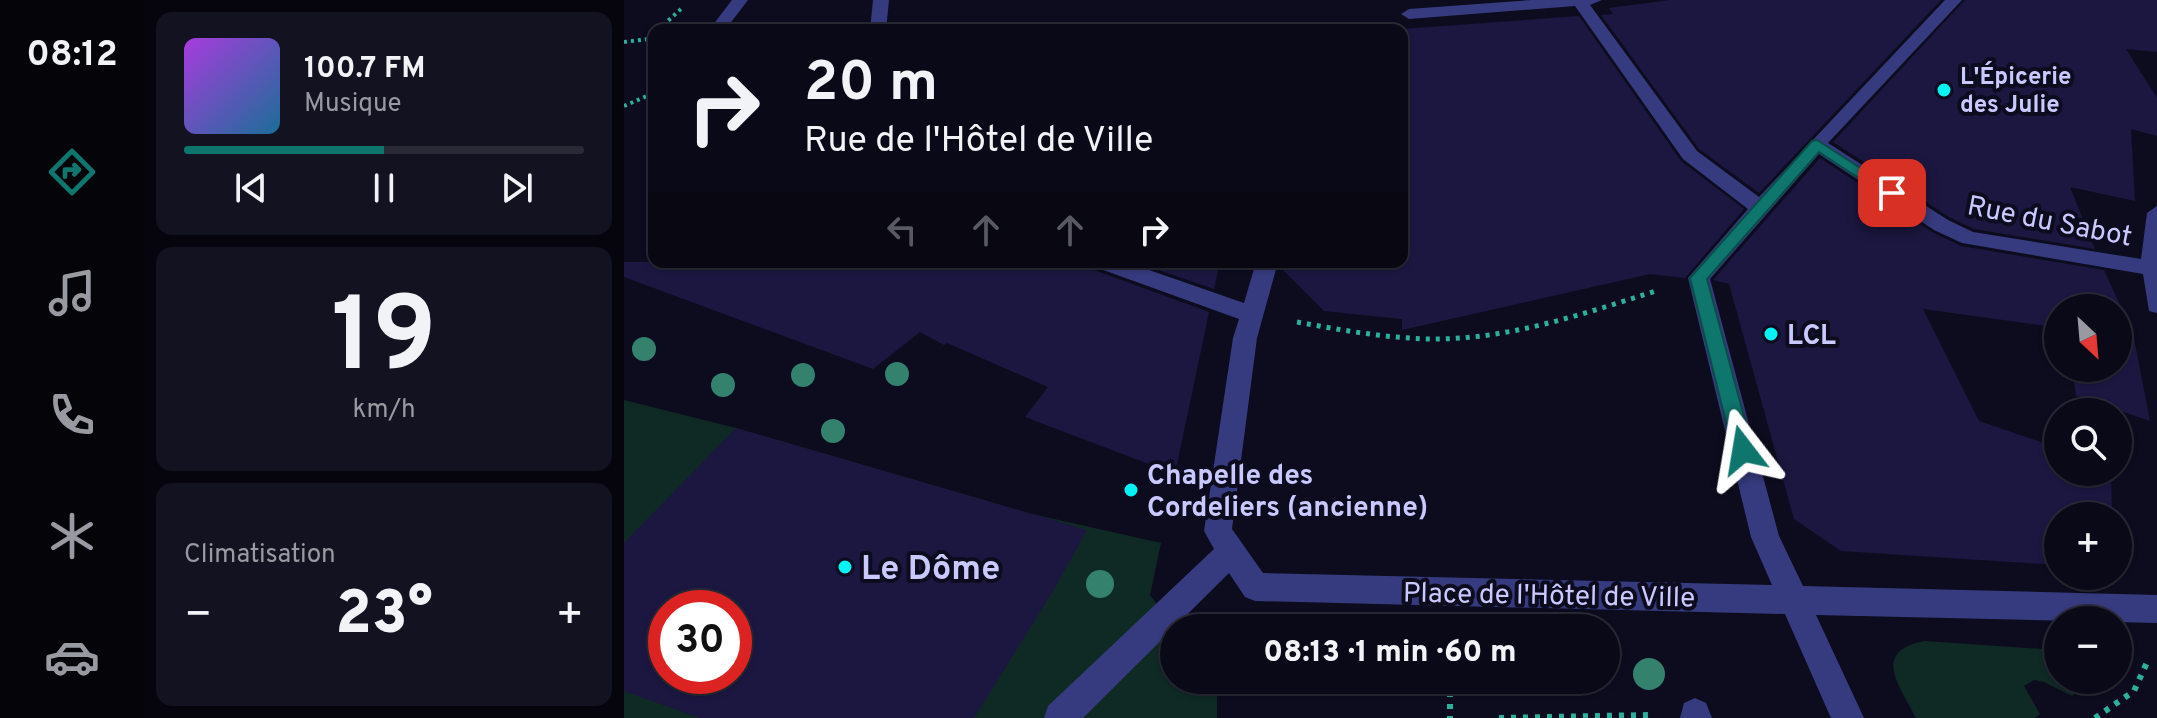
<!DOCTYPE html>
<html lang="fr">
<head>
<meta charset="utf-8">
<style>
  :root { --surface:#0a0917; --page:#131220; --text:#f1f3f6; --muted:#999aa1; --line:#2a2a36; --accent:#0f766e }
  body { margin:0; font-family:Overpass,sans-serif; background:var(--page); color:var(--text); height:100vh; display:flex; flex-direction:column; font-size:30px; white-space:nowrap }
  * { box-sizing:border-box; margin:0 }
  p { font-size:26px; color:var(--muted) }
  .icon { flex:none; width:44px; height:44px; fill:none; stroke:currentColor; stroke-width:2; stroke-linecap:round; stroke-linejoin:round }
  .map { position:relative; flex:1; overflow:hidden }
  .drawer { display:flex; flex-direction:column; gap:12px; padding:12px; background:#06050d; width:480px }
  .drawer>* { flex:none }
  .guide { position:absolute; left:24px; top:24px; width:760px; height:244px; border-radius:16px; box-shadow:0 2px 6px #0004,0 0 0 2px var(--line); background:#0a0917; color:var(--text); overflow:hidden }
  .needle { width:52px; rotate:154deg }
  .controls { position:absolute; left:1420px; top:294px; display:grid; gap:16px }
  .controls a { display:grid; place-items:center; width:88px; height:88px; border-radius:50%; background:var(--surface); box-shadow:0 2px 6px #0004,0 0 0 2px var(--line); font-size:40px }
  .speed { position:absolute; left:24px; top:590px; display:flex; gap:16px; font-size:40px; font-weight:700; text-align:center }
  .speed>* { display:grid; place-content:center; width:104px; height:104px; border-radius:50%; background:var(--surface); box-shadow:0 2px 6px #0004,0 0 0 2px var(--line); line-height:1 }
  .speed .limit { border:12px solid #d22; background:#fff; color:#111 }
  .pin { position:absolute; display:grid; place-items:center; width:68px; height:68px; color:#fff; margin:-34px; border-radius:16px; box-shadow:0 4px 12px #0006 }
  .me { position:absolute; width:88px; margin:-44px; rotate:346deg; stroke-linejoin:round; filter:drop-shadow(0 0 6px #0008) }
  .turn { display:flex; align-items:center; gap:28px; height:168px; padding:0 24px; font-size:36px }
  .turn .icon { width:104px; height:104px; stroke-width:2.5 }
  .turn b { display:block; font-size:56px; line-height:68px }
  .lanes { display:flex; align-items:center; height:76px; padding:0 24px; background:#0003; justify-content:center; gap:40px; direction:ltr }
  .lanes .off { opacity:.35 }
  .big { font-size:60px; font-weight:800; line-height:1.1 }
  .drawer .card { flex:1; display:flex; flex-direction:column; justify-content:center; gap:12px; min-width:0; padding:0 28px; border-radius:16px; background:var(--page) }
  .drawer .dial { align-items:center; gap:0 }
  .dial b { font-size:104px; line-height:1 }
  .song { display:flex; align-items:center; gap:24px }
  .cover { width:96px; height:96px; border-radius:12px; background:linear-gradient(135deg,hsl(280 70% 55%),hsl(200 70% 35%)) }
  .played { height:8px; border-radius:4px; background:linear-gradient(90deg,var(--accent) 50%,var(--line) 50%) }
  .keys { display:flex; justify-content:space-around; direction:ltr }
  .heat { display:flex; justify-content:space-between; align-items:center; font-size:44px; direction:ltr }
  .trip { position:absolute; left:536px; top:614px; width:460px; height:80px; border-radius:40px; background:var(--surface); box-shadow:0 2px 6px #0004,0 0 0 2px var(--line); font-weight:800; line-height:80px; text-align:center }
  main { display:flex; flex:1; min-height:0 }
  .tab-bar { display:flex; flex-direction:column; width:144px; justify-content:space-around; align-items:center; background:#040409; color:var(--muted) }
  .tab-bar .icon { width:56px; height:56px }
  .tab-bar .current { color:var(--accent) }
  .tab-bar b { font-size:36px; color:var(--text) }
  .map>svg:first-child { display:block }
  .green { fill:#0f2925; fill-rule:evenodd }
  .building { fill:#1b1740; fill-rule:evenodd }
  .lines { fill:none; stroke-linecap:round; stroke-linejoin:round }
  .path-far2 { stroke:#2bb19b; stroke-width:4; stroke-dasharray:3 4; stroke-linecap:butt }
  .path-far1 { stroke:#2bb19b; stroke-width:5; stroke-dasharray:4 6; stroke-linecap:butt }
  .path { stroke:#2bb19b; stroke-width:6; stroke-dasharray:5 7; stroke-linecap:butt }
  .minor { fill:#363b7f; fill-rule:evenodd }
  .tree { fill:#34816e }
  .route { fill:#0f766e; stroke:#0a4d48; stroke-width:2 }
  .poi-dot { fill:#00f4f3; stroke:#0d0c1f; stroke-width:3 }
  .labels { text-anchor:middle; stroke-width:8; stroke-linejoin:round; paint-order:stroke }
  .far-poi-label { font-size:24px; font-weight:bold; fill:#cac9ff; stroke:#0d0c1f; text-anchor:start }
  .street-label { font-size:28px; fill:#cac9ff; stroke:#0d0c1f }
  .poi-label { font-size:28px; font-weight:bold; fill:#cac9ff; stroke:#0d0c1f; text-anchor:start }
  .near-poi-label { font-size:34px; font-weight:bold; fill:#cac9ff; stroke:#0d0c1f; text-anchor:start }
</style>
</head>
<body>
<main>
<nav class="tab-bar">
<b>08:12</b>
<svg class="icon current" aria-label="directions" viewBox="0 0 24 24"><path d="M12 3l9 9-9 9-9-9zM9 14v-3h6M13 9l2 2-2 2"/></svg>
<svg class="icon" aria-label="music" viewBox="0 0 24 24"><path d="M9 18V5l10-2v13"/><circle cx="6" cy="18" r="3"/><circle cx="16" cy="16" r="3"/></svg>
<svg class="icon" aria-label="phone" viewBox="0 0 24 24"><path d="M5 4h4l2 5-3 2q2 4 5 5l2-3 5 2v4C11 20 4 13 5 4z"/></svg>
<svg class="icon" aria-label="climate" viewBox="0 0 24 24"><path d="M12 3v18M4 7l16 10M4 17L20 7"/></svg>
<svg class="icon" aria-label="car" viewBox="0 0 24 24"><path d="M5 17H2v-5l4-1 3-4h7l3 4 3 1v5h-3M9 17h6M6 11h13"/><circle cx="7" cy="17" r="2"/><circle cx="17" cy="17" r="2"/></svg>
</nav>
<section class="drawer">
<div class="card">
<div class="song"><i class="cover"></i><div><b>100.7 FM</b><p>Musique</p></div></div>
<div class="played"></div>
<div class="keys"><svg class="icon" aria-label="previous" viewBox="0 0 24 24"><path d="M18 5L8 12l10 7zM5 5v14"/></svg><svg class="icon" aria-label="pause" viewBox="0 0 24 24"><path d="M8 5v14M16 5v14"/></svg><svg class="icon" aria-label="next" viewBox="0 0 24 24"><path d="M6 5l10 7-10 7zM19 5v14"/></svg></div>
</div>
<div class="card dial"><b>19</b><p>km/h</p></div>
<div class="card"><p>Climatisation</p>
<div class="heat"><a>−</a><b class="big">23°</b><a>+</a></div>
</div>
</section>
<div class="map">
<svg width="1533" height="718" viewBox="0 0 1533 718">
  <rect width="100%" height="100%" fill="#0d0c1f"/>
  <g class="green">
    <path d="M0 400 112 428 408 514 537 543 526 595 550 626 567 628H550V680H593V718H0ZM42 608H110V676H42Z"/>
    <path d="M1301 641 1434 650V680H1465L1448 696 1420 682 1410 680 1400 686 1416 714 1411 718H1292C1275 685 1247 651 1301 641Z"/>
  </g>
  <g class="building">
    <path d="M1046 0H1317L1135 193 1075 149 977 15 989 14 985 8Z"/>
    <path d="M1341 0H1533V52L1502 49 1533 98V136L1507 129 1511 201 1446 187 1471 249 1350 229 1325 217 1209 142Z"/>
    <path d="M955 16 1057 161 1120 209 1061 278 1026 274 778 330V319L700 311 656 267 657 262H778V29Z"/>
    <path d="M1196 158 1308 232 1337 246 1480 270 1509 333 1526 421 1452 396 1448 368H1494V308H1434V337L1429 327 1299 309 1355 421 1434 448V472H1487L1488 516H1434V565L1217 551 1170 519 1105 284 1089 280Z"/>
    <path d="M0 262H465L470 270 585 312 551 474 401 417 424 387 323 343 320 345 296 332 249 369 0 277Z"/>
    <path d="M511 262H596L590 289Z"/>
    <path d="M112 428 463 530 429 591 350 718H76L0 691V543ZM42 608H110V676H42Z"/>
  </g>
  <g class="lines">
    <g class="path-far2">
      <path d="M34 30 57 9"/>
      <path d="M0 42 24 39 30 34"/>
      <path d="M0 106 30 93"/>
    </g>
    <path class="path-far1" d="M673 322C717 330 761 338 806 339 883 340 959 314 1032 291"/>
    <g class="path">
      <path d="M826 680V718"/>
      <path d="M875 718 1026 715"/>
      <path d="M1471 718 1510 691 1525 658"/>
    </g>
    <g class="minor">
      <path d="M108 0H124L101 30H85Z"/>
      <path d="M249 0H265L262 30H246Z"/>
      <path d="M908 0H978L966 5 1073 151 1135 197 1321 0H1338L1204 143 1324 220 1349 232 1517 259 1523 213 1533 206V313L1525 311 1519 274 1338 243 1310 230 1195 154 1086 279 1155 536 1179 586 1533 595V623L1192 615 1240 718H1207L1161 614 631 601 621 597 605 573 459 718H420L424 706 590 549 580 531 609 338 615 319 471 267 468 262H502L620 303 632 262H654L633 338 608 529 639 573 1148 585 1127 537 1064 278 1124 209 1059 159 951 6 785 19 777 14 785 9Z"/>
      <path d="M1071 698 1082 703 1088 718H1056L1060 703Z"/>
    </g>
  </g>
  <g class="tree">
    <circle cx="20" cy="349" r="12"/>
    <circle cx="273" cy="374" r="12"/>
    <circle cx="179" cy="375" r="12"/>
    <circle cx="99" cy="385" r="12"/>
    <circle cx="209" cy="431" r="12"/>
    <circle cx="476" cy="584" r="14"/>
    <circle cx="1025" cy="674" r="16"/>
  </g>
  <path class="route" d="M1193 140 1275 193 1273 196H1262L1195 152 1083 279 1129 450 1126 456 1119 459 1112 456 1109 450 1066 278 1188 141Z"/>
  <g class="poi-dot">
    <circle cx="1320" cy="90" r="8"/>
    <circle cx="1147" cy="334" r="8"/>
    <circle cx="507" cy="490" r="8"/>
    <circle cx="221" cy="567" r="8"/>
  </g>
  <g class="labels">
    <g class="far-poi-label">
      <text x="1336" y="84">L'Épicerie<tspan x="1336" dy="28">des Julie</tspan></text>
    </g>
    <g class="street-label">
      <text transform="translate(1426 220) rotate(11)" y="10">Rue du Sabot</text>
      <text transform="translate(925 594) rotate(1)" y="10">Place de l'Hôtel de Ville</text>
    </g>
    <g class="poi-label">
      <text x="1163" y="344">LCL</text>
      <text x="523" y="484">Chapelle des<tspan x="523" dy="32">Cordeliers (ancienne)</tspan></text>
    </g>
    <g class="near-poi-label">
      <text x="237" y="579">Le Dôme</text>
    </g>
  </g>
</svg>
<div class="controls">
<a><svg class="needle" viewBox="-14 -14 28 28"><path d="M0-13l5 13h-10z" fill="#e53935"/><path d="M0 13l5-13h-10z" fill="#999aa1"/></svg></a>
<a><svg class="icon" aria-label="search" viewBox="0 0 24 24"><circle cx="10" cy="10" r="6"/><path d="M15 15l6 6"/></svg></a>
<a>+</a>
<a>−</a>
</div>
<div class="speed"><div class="limit">30</div></div>
<div class="pin" style="left:1268px;top:193px;background:#d93025"><svg class="icon" aria-label="arrive" viewBox="0 0 24 24"><path d="M6 21V4h12l-3 4 3 4H6"/></svg></div>
<svg class="me" style="left:1119px;top:450px" viewBox="-20 -20 40 40"><path d="M0-17L14 15 0 8-14 15z" fill="#0f766e" stroke="#fff" stroke-width="4"/></svg>
<div class="trip">08:13 · 1 min · 60 m</div>
<div class="guide">
<div class="turn"><svg class="icon" aria-label="right" viewBox="0 0 24 24"><path d="M7 20v-9h11M14 6l5 5-5 5"/></svg><div><b>20 m</b>Rue de l'Hôtel de Ville</div></div>
<div class="lanes"><svg class="icon off" aria-label="left" viewBox="0 0 24 24"><path d="M17 20v-9H6M10 6l-5 5 5 5"/></svg><svg class="icon off" aria-label="ahead" viewBox="0 0 24 24"><path d="M12 20V5M6 11l6-6 6 6"/></svg><svg class="icon off" aria-label="ahead" viewBox="0 0 24 24"><path d="M12 20V5M6 11l6-6 6 6"/></svg><svg class="icon" aria-label="right" viewBox="0 0 24 24"><path d="M7 20v-9h11M14 6l5 5-5 5"/></svg></div>
</div>
</div>
</main>
</body>
</html>
